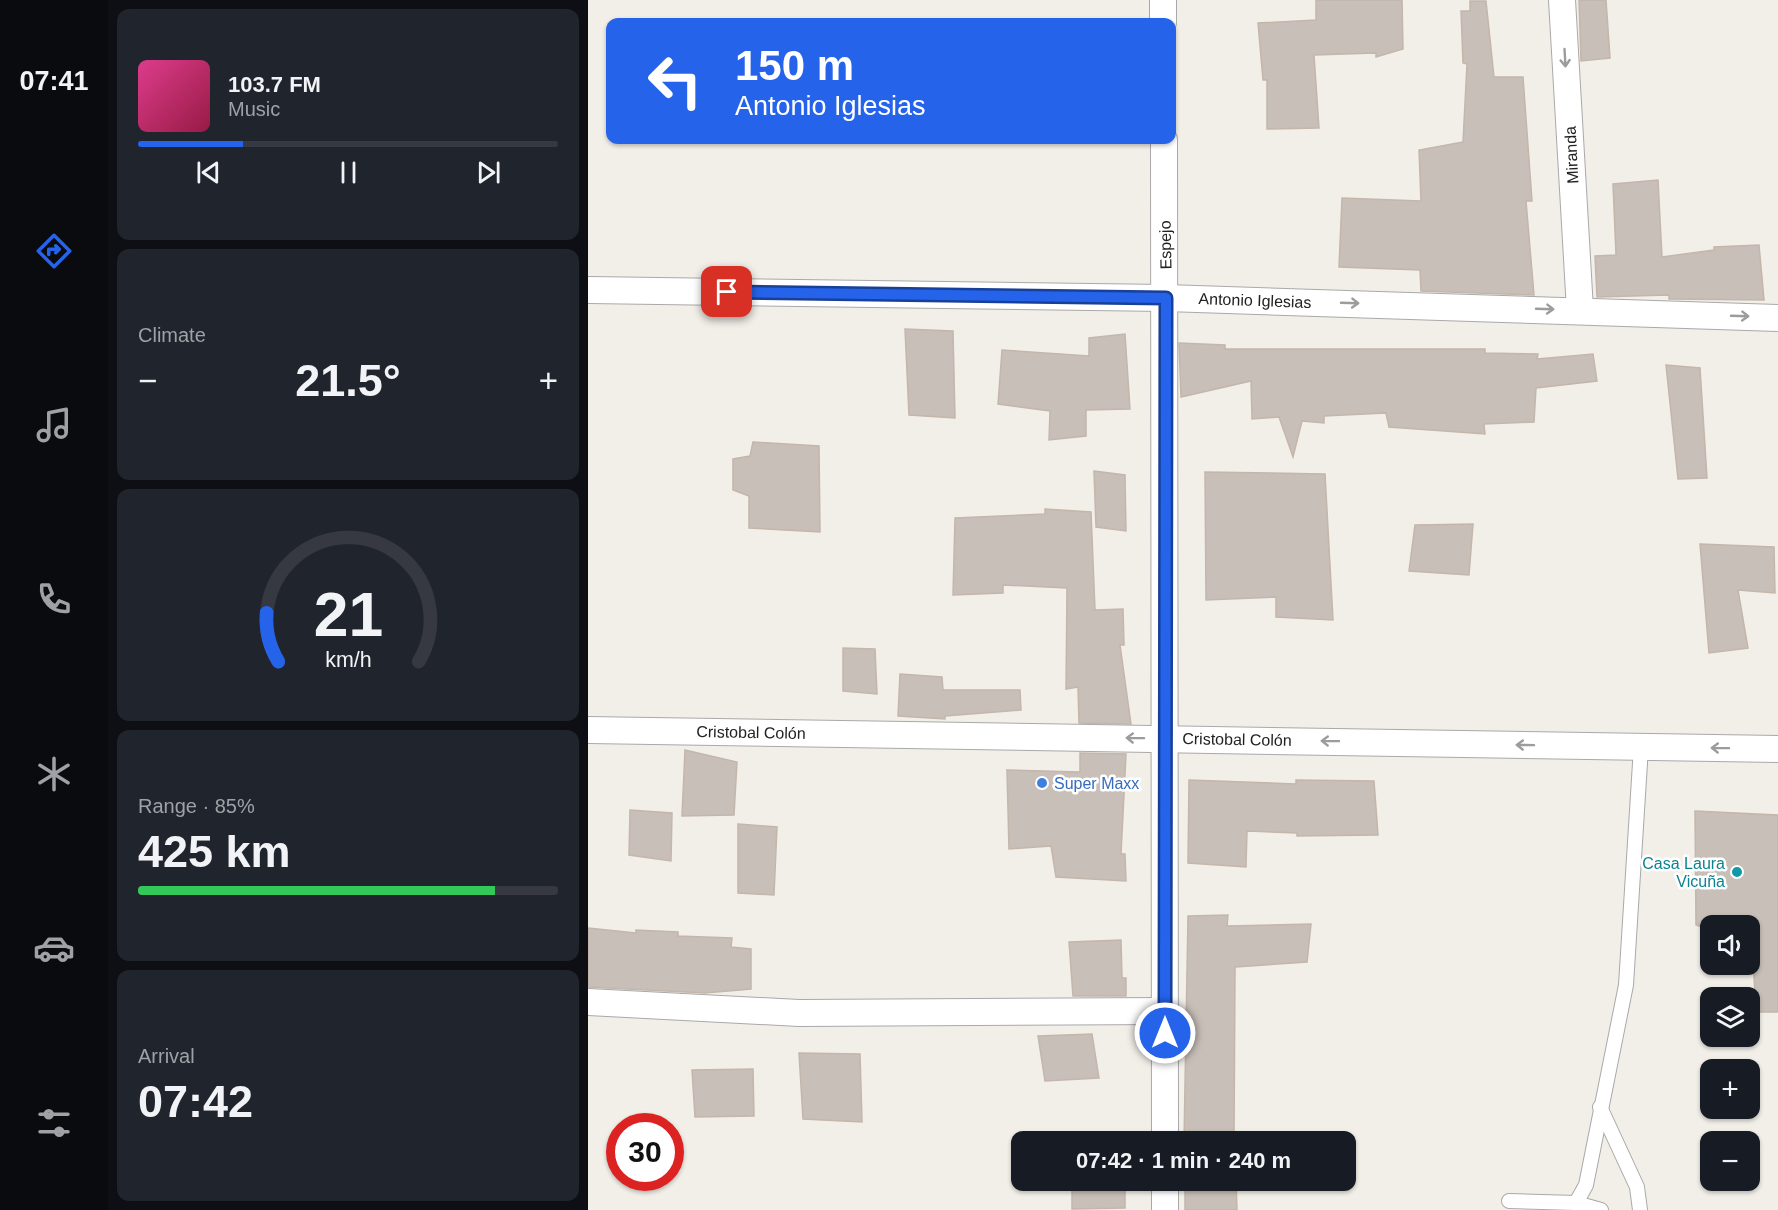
<!DOCTYPE html>
<html lang="en">
<head>
<meta charset="utf-8">
<style>
  :root { --surface:#171b24; --page:#20242c; --text:#f1f3f6; --muted:#9ea1a6; --line:#363941; --accent:#2563eb }
  body { margin:0; font-family:Helvetica,sans-serif; background:var(--page); color:var(--text); height:100vh; display:flex; flex-direction:column; font-size:22px; white-space:nowrap }
  * { box-sizing:border-box; margin:0 }
  p { font-size:20px; color:var(--muted) }
  .icon { flex:none; width:33px; height:33px; fill:none; stroke:currentColor; stroke-width:2; stroke-linecap:round; stroke-linejoin:round }
  .map { position:relative; flex:1; overflow:hidden }
  .details { display:flex; flex-direction:column; gap:9px; padding:9px; background:#0d0f14; width:480px }
  .details>* { flex:none }
  .guide { position:absolute; left:18px; top:18px; width:570px; height:126px; border-radius:12px; box-shadow:0 2px 4px #0004; background:#2563eb; color:#fff; overflow:hidden }
  .tools { position:absolute; left:1112px; top:915px; display:grid; gap:12px }
  .tools a { display:grid; place-items:center; width:60px; height:60px; border-radius:12px; background:var(--surface); box-shadow:0 2px 4px #0004; font-size:30px }
  .speed { position:absolute; left:18px; top:1113px; display:flex; gap:12px; font-size:30px; font-weight:700; text-align:center }
  .speed>* { display:grid; place-content:center; width:78px; height:78px; border-radius:50%; background:var(--surface); box-shadow:0 2px 4px #0004; line-height:1 }
  .speed .limit { border:9px solid #d22; background:#fff; color:#111 }
  .pin { position:absolute; display:grid; place-items:center; width:51px; height:51px; color:#fff; margin:-26px; border-radius:12px; box-shadow:0 3px 9px #0006 }
  .me { position:absolute; width:66px; margin:-33px; rotate:0deg; stroke-linejoin:round; filter:drop-shadow(0 0 4px #0008) }
  .turn { display:flex; align-items:center; gap:21px; height:126px; padding:0 30px; font-size:27px }
  .turn .icon { width:78px; height:78px; stroke-width:2.5 }
  .turn b { display:block; font-size:42px; line-height:51px }
  .big { font-size:45px; font-weight:700; line-height:1.1 }
  .details .widget { flex:1; display:flex; flex-direction:column; justify-content:center; gap:9px; min-width:0; padding:0 21px; border-radius:12px; background:var(--page) }
  .details .dial { align-items:center; gap:0 }
  .dial svg { height:156px; overflow:visible; fill:none; stroke:var(--line); stroke-width:7; stroke-linecap:round; text-anchor:middle }
  .dial text { fill:var(--text); stroke:none }
  .song { display:flex; align-items:center; gap:18px }
  .cover { width:72px; height:72px; border-radius:9px; background:linear-gradient(135deg,hsl(330 70% 55%),hsl(340 70% 35%)) }
  .played { height:6px; border-radius:3px; background:linear-gradient(90deg,var(--accent) 25%,var(--line) 25%) }
  .keys { display:flex; justify-content:space-around; direction:ltr }
  .heat { display:flex; justify-content:space-between; align-items:center; font-size:33px; direction:ltr }
  .charge { height:9px; border-radius:4px; background:linear-gradient(90deg,#34c759 85%,var(--line) 0) }
  .trip { position:absolute; left:423px; top:1131px; width:345px; height:60px; border-radius:12px; background:var(--surface); box-shadow:0 2px 4px #0004; font-weight:700; line-height:60px; text-align:center }
  main { display:flex; flex:1; min-height:0 }
  .tab-bar { display:flex; flex-direction:column; width:108px; justify-content:space-around; align-items:center; background:#090b0e; color:var(--muted) }
  .tab-bar .icon { width:42px; height:42px }
  .tab-bar .on { color:var(--accent) }
  .tab-bar b { font-size:27px; color:var(--text) }
  .map>svg:first-child { display:block }
  .building { fill:#c7bfb8; stroke:#c4b6ab; stroke-width:1.5 }
  .lines { fill:none; stroke-linecap:round; stroke-linejoin:round }
  .lane-casing { stroke:#a9a9a9; stroke-width:16 }
  .street-casing { stroke:#a9a9a9; stroke-width:28 }
  .lane { stroke:#fff; stroke-width:14 }
  .street { stroke:#fff; stroke-width:26 }
  .oneway { stroke:#9c9c9c }
  .route-casing { stroke:#184099; stroke-width:15 }
  .route { stroke:#2563eb; stroke-width:10 }
  .shop-dot { fill:#3f7fe0; stroke:#fff; stroke-width:2 }
  .culture-dot { fill:#0f9aa8; stroke:#fff; stroke-width:2 }
  .labels { text-anchor:middle; stroke-width:5; stroke-linejoin:round; paint-order:stroke }
  .street-label { font-size:16px; fill:#222; stroke:#fff }
  .shop-label { font-size:16px; fill:#366cbe; stroke:#fff; text-anchor:start }
  .culture-label { font-size:16px; fill:#0d838f; stroke:#fff; text-anchor:end }
</style>
</head>
<body>
<main>
<nav class="tab-bar">
<b>07:41</b>
<svg class="icon on" aria-label="directions" viewBox="0 0 24 24"><path d="M12 3l9 9-9 9-9-9zM9 14v-3h6M13 9l2 2-2 2"/></svg>
<svg class="icon" aria-label="music" viewBox="0 0 24 24"><path d="M9 18V5l10-2v13"/><circle cx="6" cy="18" r="3"/><circle cx="16" cy="16" r="3"/></svg>
<svg class="icon" aria-label="phone" viewBox="0 0 24 24"><path d="M5 4h4l2 5-3 2q2 4 5 5l2-3 5 2v4C11 20 4 13 5 4z"/></svg>
<svg class="icon" aria-label="climate" viewBox="0 0 24 24"><path d="M12 3v18M4 7l16 10M4 17L20 7"/></svg>
<svg class="icon" aria-label="car" viewBox="0 0 24 24"><path d="M5 17H2v-5l4-1 3-4h7l3 4 3 1v5h-3M9 17h6M6 11h13"/><circle cx="7" cy="17" r="2"/><circle cx="17" cy="17" r="2"/></svg>
<svg class="icon" aria-label="filters" viewBox="0 0 24 24"><path d="M4 7h16M4 17h16"/><circle cx="9" cy="7" r="2"/><circle cx="15" cy="17" r="2"/></svg>
</nav>
<section class="details">
<div class="widget">
<div class="song"><i class="cover"></i><div><b>103.7 FM</b><p>Music</p></div></div>
<div class="played"></div>
<div class="keys"><svg class="icon" aria-label="previous" viewBox="0 0 24 24"><path d="M18 5L8 12l10 7zM5 5v14"/></svg><svg class="icon" aria-label="pause" viewBox="0 0 24 24"><path d="M8 5v14M16 5v14"/></svg><svg class="icon" aria-label="next" viewBox="0 0 24 24"><path d="M6 5l10 7-10 7zM19 5v14"/></svg></div>
</div>
<div class="widget"><p>Climate</p>
<div class="heat"><a>−</a><b class="big">21.5°</b><a>+</a></div>
</div>
<div class="widget dial"><svg viewBox="0 0 100 80">
<path d="M14 69A42 42 0 1 1 86 69"/>
<path d="M14 69A42 42 0 0 1 8 44" stroke="#2563eb"/>
<text x="50" y="56" font-size="32" font-weight="700">21</text>
<text x="50" y="72" font-size="11">km/h</text>
</svg></div>
<div class="widget"><p>Range · 85%</p><b class="big">425 km</b><div class="charge"></div></div>
<div class="widget"><p>Arrival</p><b class="big">07:42</b></div>
</section>
<div class="map">
<svg width="1190" height="1210" viewBox="0 0 1190 1210">
  <rect width="100%" height="100%" fill="#f2efe9"/>
  <g class="building">
    <path d="M728 0H814L815 49 788 57V53L726 55 731 128 679 129V80H675L670 23 728 20Z"/>
    <path d="M991 0H1018L1022 58 993 61Z"/>
    <path d="M882 1H898L906 77H935L944 201H938L946 295 833 291 832 270 751 267 754 198 833 201 831 150 875 142 879 64 875 63 873 11H882Z"/>
    <path d="M1070 180 1074 257 1126 250V247L1171 245 1176 300 1081 299V295L1009 297 1007 256 1028 255 1025 184Z"/>
    <path d="M317 329 365 331 367 418 321 415Z"/>
    <path d="M537 334 542 409 498 410V436L461 440 462 411 410 404 414 350 501 356V338Z"/>
    <path d="M591 343 637 345V349H897V353L950 354 949 359 1005 354 1009 381 948 388 946 422 896 424 897 434 801 427 798 413 736 416V423L714 421 705 457 691 417 664 419 663 381 593 397Z"/>
    <path d="M1078 365 1112 368 1119 478 1090 479Z"/>
    <path d="M165 442 231 446 232 532 161 528V496L145 490V459L162 456Z"/>
    <path d="M506 471 537 475 538 531 508 527Z"/>
    <path d="M617 472 737 474 745 620 688 617V597L618 600Z"/>
    <path d="M457 509 503 512 507 610 535 609 536 645H532L543 724 491 723 490 687 478 689 479 588 415 585V593L365 595 367 518 457 514Z"/>
    <path d="M885 524 881 575 821 571 827 525Z"/>
    <path d="M1112 544 1186 547 1187 593 1150 590 1160 648 1121 653Z"/>
    <path d="M255 648 287 649 289 694 255 691Z"/>
    <path d="M312 674 354 677 355 690H432L433 710 357 716V719L310 716Z"/>
    <path d="M97 750 149 762 146 815 94 816Z"/>
    <path d="M492 753 538 754 533 854H537L538 881 468 877 463 846 421 849 419 770 492 772Z"/>
    <path d="M601 780 708 784V780L786 781 790 835 709 836V833L659 831 658 867 600 863Z"/>
    <path d="M42 810 84 813 83 861 41 855Z"/>
    <path d="M1107 811 1190 815V1012H1168L1165 959 1161 958V926H1122V930L1108 925Z"/>
    <path d="M150 824 189 827 186 895 150 893Z"/>
    <path d="M640 915 639 926 723 924 719 962 647 967 646 1142H596L600 916Z"/>
    <path d="M0 928 48 933V930L90 932V936L144 938 143 947 163 949V989L117 993 0 987Z"/>
    <path d="M533 940 534 978H538V996H485L481 942Z"/>
    <path d="M504 1034 511 1078 457 1081 450 1036Z"/>
    <path d="M211 1053 272 1054 274 1122 215 1119Z"/>
    <path d="M165 1069 166 1116 107 1117 104 1070Z"/>
    <path d="M484 1180H537V1208L484 1209Z"/>
    <path d="M597 1180H648L649 1210H597Z"/>
  </g>
  <g class="lines">
    <g class="lane-casing">
      <g id="lane">
        <path d="M1012 1107 1049 1187 1052 1210"/>
        <path d="M921 1201 988 1203 998 1185 1038 985 1053 747"/>
        <path d="M988 1203 1013 1210"/>
      </g>
    </g>
    <g class="street-casing">
      <g id="street">
        <path d="M575 0V22"/>
        <path d="M974 0 992 310"/>
        <path d="M576 140 577 1142"/>
        <path d="M0 290 578 298 1190 318"/>
        <path d="M0 730 1190 749"/>
        <path d="M0 1002 211 1013 577 1011"/>
        <path d="M577 1180V1210"/>
      </g>
    </g>
    <use href="#lane" class="lane"/>
    <use href="#street" class="street"/>
  </g>
  <defs><path id="oneway-shaft" d="M-6 0H5M1.5-3L5.5 0L1.5 3" fill="none" stroke-width="1.6" stroke-linecap="round" stroke-linejoin="round" transform="scale(1.5)"/></defs>
  <g class="oneway">
    <use href="#oneway-shaft" transform="translate(977 58) rotate(87)"/>
    <use href="#oneway-shaft" transform="translate(762 303) rotate(2)"/>
    <use href="#oneway-shaft" transform="translate(957 309) rotate(2)"/>
    <use href="#oneway-shaft" transform="translate(1152 316) rotate(2)"/>
    <use href="#oneway-shaft" transform="translate(547 738) rotate(-179)"/>
    <use href="#oneway-shaft" transform="translate(742 741) rotate(-179)"/>
    <use href="#oneway-shaft" transform="translate(937 745) rotate(-179)"/>
    <use href="#oneway-shaft" transform="translate(1132 748) rotate(-179)"/>
  </g>
  <g class="lines">
    <g class="route-casing">
      <path id="route" d="M139 292 578 298 577 1033"/>
    </g>
    <use href="#route" class="route"/>
  </g>
  <circle class="shop-dot" cx="454" cy="783" r="6"/>
  <circle class="culture-dot" cx="1149" cy="872" r="6"/>
  <g class="labels">
    <g class="street-label">
      <text transform="translate(983 155) rotate(-93)" y="6">Miranda</text>
      <text transform="translate(577 245) rotate(-91)" y="6">Espejo</text>
      <text transform="translate(667 300) rotate(2)" y="6">Antonio Iglesias</text>
      <text transform="translate(163 732) rotate(1)" y="6">Cristobal Colón</text>
      <text transform="translate(649 739) rotate(1)" y="6">Cristobal Colón</text>
    </g>
    <g class="shop-label">
      <text x="466" y="789">Super Maxx</text>
    </g>
    <g class="culture-label">
      <text x="1137" y="869">Casa Laura<tspan x="1137" dy="18">Vicuña</tspan></text>
    </g>
  </g>
</svg>
<div class="tools">
<a><svg class="icon" aria-label="sound" viewBox="0 0 24 24"><path d="M4 9h4l5-4v14l-5-4H4zM17 9q2 3 0 6"/></svg></a>
<a><svg class="icon" aria-label="layers" viewBox="0 0 24 24"><path d="M12 4l9 5-9 5-9-5zM3 14l9 5 9-5"/></svg></a>
<a>+</a>
<a>−</a>
</div>
<div class="speed"><div class="limit">30</div></div>
<div class="pin" style="left:139px;top:292px;background:#d93025"><svg class="icon" aria-label="arrive" viewBox="0 0 24 24"><path d="M6 21V4h12l-3 4 3 4H6"/></svg></div>
<svg class="me" style="left:577px;top:1033px" viewBox="-20 -20 40 40"><circle r="17" fill="#2563eb" stroke="#fff" stroke-width="3"/><path d="M0-11L8 9 0 5-8 9z" fill="#fff"/></svg>
<div class="trip">07:42 · 1 min · 240 m</div>
<div class="guide">
<div class="turn"><svg class="icon" aria-label="left" viewBox="0 0 24 24"><path d="M17 20v-9H6M10 6l-5 5 5 5"/></svg><div><b>150 m</b>Antonio Iglesias</div></div>
</div>
</div>
</main>
</body>
</html>
